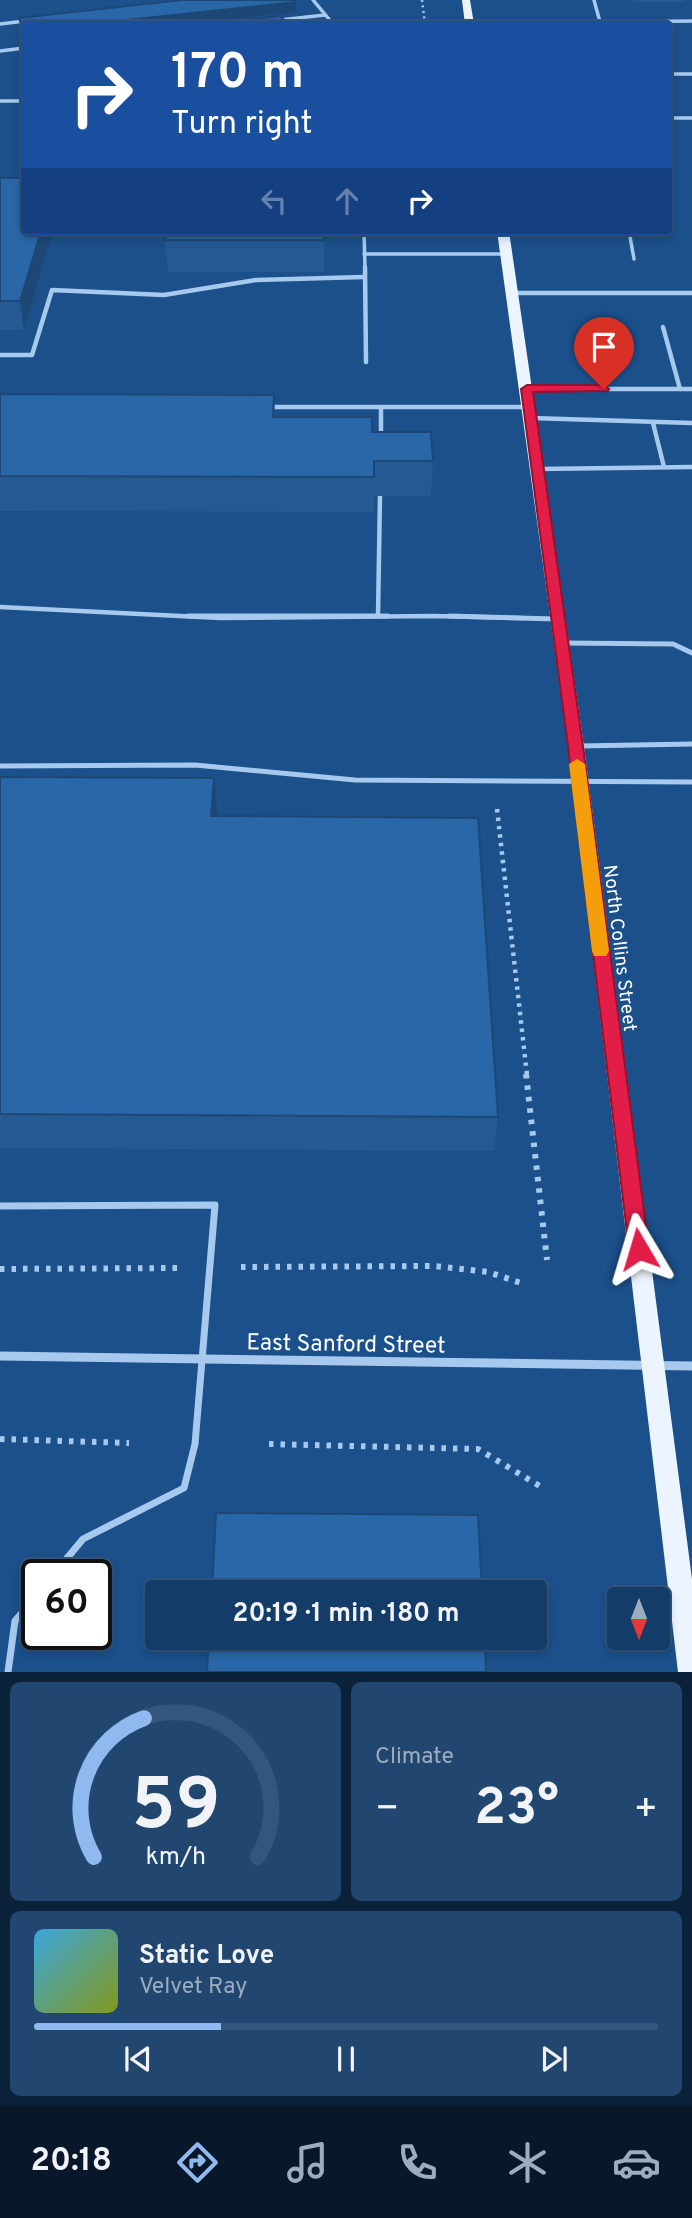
<!DOCTYPE html>
<html lang="en">
<head>
<meta charset="utf-8">
<style>
  :root { --surface:#143c68; --page:#214771; --text:#f1f3f6; --muted:#9dadc0; --line:#33567c; --accent:#90b9f0 }
  body { margin:0; font-family:Overpass,sans-serif; background:var(--page); color:var(--text); height:100vh; display:flex; flex-direction:column; font-size:26px; white-space:nowrap }
  * { box-sizing:border-box; margin:0 }
  p { font-size:23px; color:var(--muted) }
  .icon { flex:none; width:38px; height:38px; fill:none; stroke:currentColor; stroke-width:2; stroke-linecap:round; stroke-linejoin:round }
  .map { position:relative; height:1672px; overflow:hidden }
  .details { display:flex; flex-direction:column; gap:10px; padding:10px; background:#0b2139; flex:1 }
  .details>* { flex:none }
  .hud { position:absolute; left:21px; top:21px; width:651px; height:214px; border-radius:7px; box-shadow:0 4px 10px #0003,0 0 0 2px var(--line); background:#1a4fa0; color:#fff; overflow:hidden }
  .needle { width:46px; rotate:180deg }
  .buttons { position:absolute; left:607px; top:1587px; display:grid; gap:14px }
  .buttons a { display:grid; place-items:center; width:63px; height:63px; border-radius:7px; background:var(--surface); box-shadow:0 4px 10px #0003,0 0 0 2px var(--line); font-size:35px }
  .speed { position:absolute; left:21px; top:1559px; display:flex; gap:14px; font-size:35px; font-weight:700; text-align:center }
  .speed>* { display:grid; place-content:center; width:91px; height:91px; border-radius:50%; background:var(--surface); box-shadow:0 4px 10px #0003,0 0 0 2px var(--line); line-height:1 }
  .speed .limit { border:4px solid #111; border-radius:10px; background:#fff; color:#111 }
  .pin { position:absolute; display:grid; place-items:center; width:60px; height:60px; color:#fff; margin:-72px -30px; border-radius:50% 50% 50% 0; rotate:-45deg; box-shadow:0 0 7px #0007 }
  .pin .icon { rotate:45deg }
  .me { position:absolute; width:77px; margin:-38px; rotate:353deg; stroke-linejoin:round; filter:drop-shadow(0 0 5px #0008) }
  .turn { display:flex; align-items:center; gap:24px; height:147px; padding:0 35px; font-size:32px }
  .turn .icon { width:91px; height:91px; stroke-width:2.5 }
  .turn b { display:block; font-size:49px; line-height:60px }
  .lanes { display:flex; align-items:center; height:66px; padding:0 35px; background:#0003; justify-content:center; gap:35px; direction:ltr }
  .lanes .off { opacity:.35 }
  .big { font-size:52px; font-weight:700; line-height:1.1 }
  .details .tile { flex:1; display:flex; flex-direction:column; justify-content:center; gap:10px; min-width:0; padding:0 24px; border-radius:10px; background:var(--page) }
  .details .dial { align-items:center; gap:0 }
  .dial svg { height:182px; overflow:visible; fill:none; stroke:var(--line); stroke-width:7; stroke-linecap:round; text-anchor:middle }
  .dial text { fill:var(--text); stroke:none }
  .song { display:flex; align-items:center; gap:21px }
  .cover { width:84px; height:84px; border-radius:10px; background:linear-gradient(135deg,hsl(200 70% 55%),hsl(70 70% 35%)) }
  .played { height:7px; border-radius:4px; background:linear-gradient(90deg,var(--accent) 30%,var(--line) 30%) }
  .keys { display:flex; justify-content:space-around; direction:ltr }
  .heat { display:flex; justify-content:space-between; align-items:center; font-size:38px; direction:ltr }
  .details .tiles { flex:1; display:grid; gap:10px; grid-template-columns:1fr 1fr }
  .tile:last-child { grid-column:span 2 }
  .trip { position:absolute; left:145px; top:1580px; width:402px; height:70px; border-radius:7px; background:var(--surface); box-shadow:0 4px 10px #0003,0 0 0 2px var(--line); font-weight:700; line-height:70px; text-align:center }
  .menu { display:flex; height:112px; justify-content:space-around; align-items:center; background:#08182a; color:var(--muted) }
  .menu .icon { width:49px; height:49px }
  .menu .current { color:var(--accent) }
  .menu b { font-size:32px; color:var(--text) }
  .map>svg:first-child { display:block }
  .lines { fill:none; stroke-linecap:round; stroke-linejoin:round }
  .path-far2 { stroke:#a6c9ed; stroke-width:2.5; stroke-dasharray:2 3.5; stroke-linecap:butt }
  .path-far1 { stroke:#a6c9ed; stroke-width:4.5; stroke-dasharray:3.5 5; stroke-linecap:butt }
  .path { stroke:#a6c9ed; stroke-width:6; stroke-dasharray:4.5 7; stroke-linecap:butt }
  .lane-far3 { stroke:#a6c9ed; stroke-width:3.5 }
  .lane-far2 { stroke:#a6c9ed; stroke-width:4.5 }
  .lane-far1 { stroke:#a6c9ed; stroke-width:5 }
  .lane { stroke:#a6c9ed; stroke-width:7 }
  .street { stroke:#a6c9ed; stroke-width:9 }
  .primary { fill:#ecf4ff; fill-rule:evenodd }
  .wall { fill:#245991 }
  .shaded-wall { fill:#1d4876 }
  .building { fill:#2a67a9; stroke:#1d4876; stroke-width:2 }
  .route { fill:#e11d48; stroke:#92132f; stroke-width:2 }
  .slow { fill:#f59e0b }
  .labels { text-anchor:middle; stroke-width:7; stroke-linejoin:round; paint-order:stroke }
  .street-label { font-size:19px; fill:#fff; stroke:#1b508b }
  .near-street-label { font-size:23px; fill:#fff; stroke:#1b508b }
</style>
</head>
<body>
<div class="map">
<svg width="692" height="1672" viewBox="0 0 692 1672">
  <rect width="100%" height="100%" fill="#1b508b"/>
  <g class="lines">
    <path class="path-far2" d="M422 0 425 24"/>
    <path class="path-far1" d="M497 809 527 1075"/>
    <g class="path">
      <path d="M526 1074 547 1260"/>
      <path d="M241 1267 434 1266 488 1272 524 1284"/>
      <path d="M0 1269 179 1268"/>
      <path d="M0 1439 129 1443"/>
      <path d="M269 1444 478 1449 543 1488"/>
    </g>
    <g class="lane-far3">
      <path d="M313 0 333 24"/>
      <path d="M594 0 600 22"/>
      <path d="M280 20 325 15"/>
      <path d="M0 24 25 21"/>
      <path d="M601 24 600 22 692 21"/>
      <path d="M0 51 24 48"/>
      <path d="M668 74H692"/>
      <path d="M0 101H24"/>
      <path d="M668 118H692"/>
      <path d="M364 231 365 268"/>
      <path d="M629 231 634 259"/>
      <path d="M364 254H507"/>
    </g>
    <g class="lane-far2">
      <path d="M365 267 366 362"/>
      <path d="M512 293H692"/>
      <path d="M663 327 680 389"/>
      <path d="M0 355H32L52 290 164 295 256 280 364 277"/>
      <path d="M527 389H692"/>
      <path d="M270 407H527"/>
      <path d="M381 407V439"/>
      <path d="M531 418 692 423"/>
      <path d="M653 423 664 467"/>
      <path d="M538 469 692 467"/>
      <path d="M0 607 220 618 432 616 522 618"/>
      <path d="M378 616 380 496"/>
    </g>
    <g class="lane-far1">
      <path d="M188 616H388"/>
      <path d="M449 616 557 619"/>
      <path d="M564 643 673 644 692 653"/>
      <path d="M579 746 692 744"/>
      <path d="M0 766 195 765 355 780 692 782"/>
    </g>
    <g class="lane">
      <path d="M0 1206 215 1205 195 1444 184 1488 83 1539 53 1575"/>
      <path d="M8 1672 15 1621 37 1595"/>
    </g>
    <path class="street" d="M0 1356 692 1366"/>
    <g class="primary">
      <path d="M462 0H470L474 24H465Z"/>
      <path d="M497 231H509L584 746 692 1579V1672H678L568 746Z"/>
    </g>
  </g>
  <g class="wall">
    <rect x="633" y="0" width="53" height="2"/>
    <path d="M296 12 24 24V37L20 28 19 18Z"/>
    <path d="M0 178 24 231H53L24 330H0Z"/>
    <path d="M167 231H324V272H168L165 240Z"/>
    <path d="M0 394 274 395 275 417 372 432 433 461 431 496H374V512L0 511Z"/>
    <path d="M0 777 217 814V816L498 1117 494 1151 0 1148Z"/>
  </g>
  <g class="shaded-wall">
    <path d="M296 2V12L185 24H89Z"/>
    <path d="M41 231H53L24 330 20 301Z"/>
    <path d="M214 778 217 814 214 852 211 816Z"/>
  </g>
  <g class="building">
    <path d="M182 0H294L296 2 89 24H24V30L19 18Z"/>
    <path d="M281 16 287 24H203Z"/>
    <path d="M0 178H24V231H41L20 301H0Z"/>
    <path d="M167 231H323V240H165Z"/>
    <path d="M0 394 274 395 273 417H372V432H431L433 461H374V477L0 476Z"/>
    <path d="M0 777 214 778 211 816 478 818 498 1117 0 1114Z"/>
    <path d="M216 1513 478 1515 482 1592H212Z"/>
    <path d="M209 1638H485L486 1672H207Z"/>
  </g>
  <path class="route" d="M604 385 609 389 608 391 533 392 583 746 649 1249 646 1255 639 1258 632 1255 629 1249 568 746 521 389 527 385Z"/>
  <path class="slow" d="M577 759 585 764 609 951 606 956H594L592 951 569 764Z"/>
  <g class="labels">
    <g class="street-label">
      <text transform="translate(621 948) rotate(83)" y="7">North Collins Street</text>
    </g>
    <g class="near-street-label">
      <text transform="translate(346 1343) rotate(1)" y="8">East Sanford Street</text>
    </g>
  </g>
</svg>
<div class="buttons">
<a><svg class="needle" viewBox="-14 -14 28 28"><path d="M0-13l5 13h-10z" fill="#e53935"/><path d="M0 13l5-13h-10z" fill="#9dadc0"/></svg></a>
</div>
<div class="speed"><div class="limit">60</div></div>
<div class="pin" style="left:604px;top:389px;background:#d93025"><svg class="icon" aria-label="arrive" viewBox="0 0 24 24"><path d="M6 21V4h12l-3 4 3 4H6"/></svg></div>
<svg class="me" style="left:639px;top:1249px" viewBox="-20 -20 40 40"><path d="M0-17L14 15 0 8-14 15z" fill="#e11d48" stroke="#fff" stroke-width="4"/></svg>
<div class="trip">20:19 · 1 min · 180 m</div>
<div class="hud">
<div class="turn"><svg class="icon" aria-label="right" viewBox="0 0 24 24"><path d="M7 20v-9h11M14 6l5 5-5 5"/></svg><div><b>170 m</b>Turn right</div></div>
<div class="lanes"><svg class="icon off" aria-label="left" viewBox="0 0 24 24"><path d="M17 20v-9H6M10 6l-5 5 5 5"/></svg><svg class="icon off" aria-label="ahead" viewBox="0 0 24 24"><path d="M12 20V5M6 11l6-6 6 6"/></svg><svg class="icon" aria-label="right" viewBox="0 0 24 24"><path d="M7 20v-9h11M14 6l5 5-5 5"/></svg></div>
</div>
</div>
<section class="details">
<div class="tiles">
<div class="tile dial"><svg viewBox="0 0 100 80">
<path d="M14 69A42 42 0 1 1 86 69"/>
<path d="M14 69A42 42 0 0 1 36 8" stroke="#90b9f0"/>
<text x="50" y="56" font-size="32" font-weight="700">59</text>
<text x="50" y="72" font-size="11">km/h</text>
</svg></div>
<div class="tile"><p>Climate</p>
<div class="heat"><a>−</a><b class="big">23°</b><a>+</a></div>
</div>
<div class="tile">
<div class="song"><i class="cover"></i><div><b>Static Love</b><p>Velvet Ray</p></div></div>
<div class="played"></div>
<div class="keys"><svg class="icon" aria-label="previous" viewBox="0 0 24 24"><path d="M18 5L8 12l10 7zM5 5v14"/></svg><svg class="icon" aria-label="pause" viewBox="0 0 24 24"><path d="M8 5v14M16 5v14"/></svg><svg class="icon" aria-label="next" viewBox="0 0 24 24"><path d="M6 5l10 7-10 7zM19 5v14"/></svg></div>
</div>
</div>
</section>
<nav class="menu">
<b>20:18</b>
<svg class="icon current" aria-label="directions" viewBox="0 0 24 24"><path d="M12 3l9 9-9 9-9-9zM9 14v-3h6M13 9l2 2-2 2"/></svg>
<svg class="icon" aria-label="music" viewBox="0 0 24 24"><path d="M9 18V5l10-2v13"/><circle cx="6" cy="18" r="3"/><circle cx="16" cy="16" r="3"/></svg>
<svg class="icon" aria-label="phone" viewBox="0 0 24 24"><path d="M5 4h4l2 5-3 2q2 4 5 5l2-3 5 2v4C11 20 4 13 5 4z"/></svg>
<svg class="icon" aria-label="climate" viewBox="0 0 24 24"><path d="M12 3v18M4 7l16 10M4 17L20 7"/></svg>
<svg class="icon" aria-label="car" viewBox="0 0 24 24"><path d="M5 17H2v-5l4-1 3-4h7l3 4 3 1v5h-3M9 17h6M6 11h13"/><circle cx="7" cy="17" r="2"/><circle cx="17" cy="17" r="2"/></svg>
</nav>
</body>
</html>
